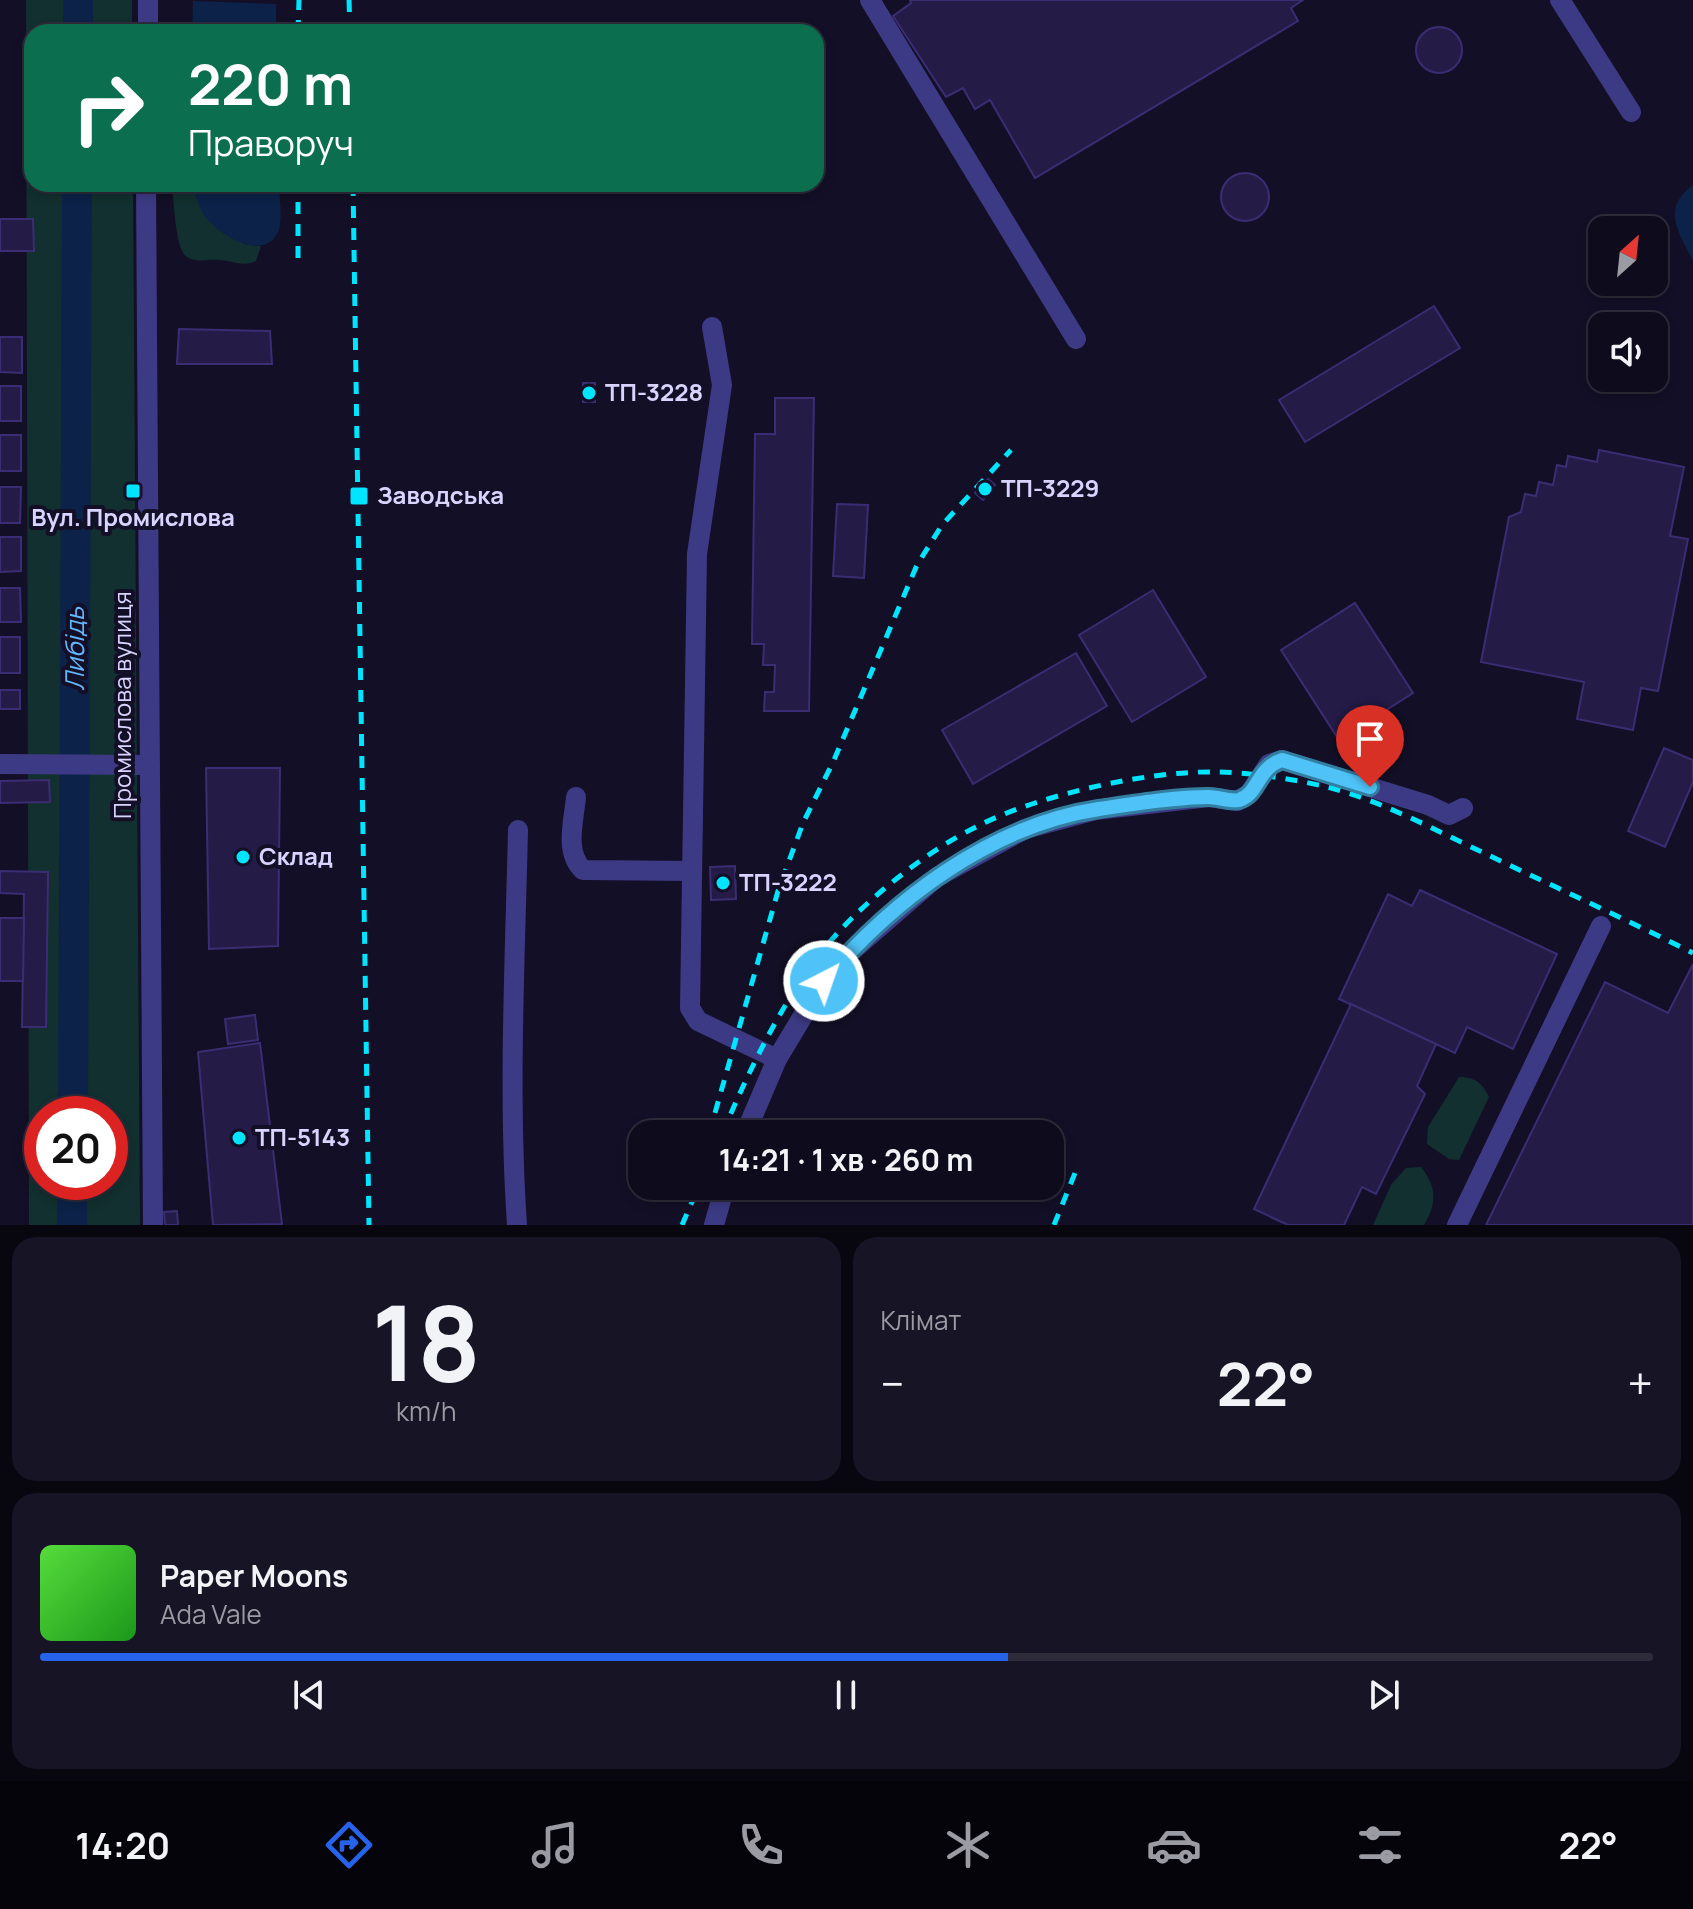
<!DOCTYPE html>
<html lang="uk">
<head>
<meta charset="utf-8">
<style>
  :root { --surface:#0e0b1c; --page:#171425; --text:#f1f3f6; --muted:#9b9ba3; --line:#2e2b3b; --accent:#2563eb }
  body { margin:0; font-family:Manrope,sans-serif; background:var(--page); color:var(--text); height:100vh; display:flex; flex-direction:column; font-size:30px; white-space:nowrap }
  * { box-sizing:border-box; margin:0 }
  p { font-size:26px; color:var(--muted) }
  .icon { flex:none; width:44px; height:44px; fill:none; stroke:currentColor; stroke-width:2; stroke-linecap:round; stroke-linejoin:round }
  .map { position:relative; height:1225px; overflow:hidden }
  .side { display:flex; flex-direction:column; gap:12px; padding:12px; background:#08060f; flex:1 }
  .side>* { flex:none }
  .banner { position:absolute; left:24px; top:24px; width:800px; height:168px; border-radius:24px; box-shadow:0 4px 12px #0003,0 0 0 2px var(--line); background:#0b6e4f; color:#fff; overflow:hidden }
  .needle { width:52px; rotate:27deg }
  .controls { position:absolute; left:1588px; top:216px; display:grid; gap:16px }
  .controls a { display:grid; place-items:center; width:80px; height:80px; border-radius:16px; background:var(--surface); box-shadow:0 4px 12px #0003,0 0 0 2px var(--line); font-size:40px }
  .speed { position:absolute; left:24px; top:1096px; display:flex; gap:16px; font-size:40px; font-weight:700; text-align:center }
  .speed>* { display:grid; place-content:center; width:104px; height:104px; border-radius:50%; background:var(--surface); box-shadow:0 4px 12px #0003,0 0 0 2px var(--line); line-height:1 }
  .speed .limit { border:12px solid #d22; background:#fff; color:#111 }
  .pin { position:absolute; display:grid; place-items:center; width:68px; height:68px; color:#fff; margin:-82px -34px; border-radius:50% 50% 50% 0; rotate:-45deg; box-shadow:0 0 8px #0007 }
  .pin .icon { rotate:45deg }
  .me { position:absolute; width:88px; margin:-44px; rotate:41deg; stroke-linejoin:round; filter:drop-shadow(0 0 6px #0008) }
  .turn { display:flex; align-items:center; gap:28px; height:168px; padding:0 32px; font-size:36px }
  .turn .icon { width:104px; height:104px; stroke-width:2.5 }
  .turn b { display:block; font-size:56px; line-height:68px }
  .big { font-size:60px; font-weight:700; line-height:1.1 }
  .side .card { flex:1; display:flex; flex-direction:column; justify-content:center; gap:12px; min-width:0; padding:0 28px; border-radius:24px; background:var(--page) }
  .side .dial { align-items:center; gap:0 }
  .dial b { font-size:104px; line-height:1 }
  .song { display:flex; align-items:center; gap:24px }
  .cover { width:96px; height:96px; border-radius:12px; background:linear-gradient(135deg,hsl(110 70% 55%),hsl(120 70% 35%)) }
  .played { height:8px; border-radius:4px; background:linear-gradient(90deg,var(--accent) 60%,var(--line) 60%) }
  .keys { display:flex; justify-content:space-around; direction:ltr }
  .heat { display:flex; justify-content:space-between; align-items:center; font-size:44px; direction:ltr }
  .side .tiles { flex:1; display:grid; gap:12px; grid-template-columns:1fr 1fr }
  .card:last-child { grid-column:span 2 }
  .trip { position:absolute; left:628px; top:1120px; width:436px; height:80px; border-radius:24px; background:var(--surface); box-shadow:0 4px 12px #0003,0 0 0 2px var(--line); font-weight:700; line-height:80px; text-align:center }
  .tab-bar { display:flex; height:128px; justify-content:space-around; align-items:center; background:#06040b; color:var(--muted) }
  .tab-bar .icon { width:56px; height:56px }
  .tab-bar .selected { color:var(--accent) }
  .tab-bar b { font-size:36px; color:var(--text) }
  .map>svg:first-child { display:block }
  .green { fill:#12302f; fill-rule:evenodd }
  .water { fill:#0c2248 }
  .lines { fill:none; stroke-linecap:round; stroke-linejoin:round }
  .river { stroke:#0c2248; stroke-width:30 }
  .building { fill:#241b47; stroke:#3b2d73; stroke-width:2 }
  .minor { stroke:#3d3a85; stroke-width:20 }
  .rail { stroke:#00e5ff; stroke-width:5; stroke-dasharray:12 10; stroke-linecap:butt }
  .route-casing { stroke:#337fa1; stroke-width:20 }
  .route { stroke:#4fc3f7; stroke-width:14 }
  .poi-dot { fill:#00e5ff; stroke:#130f26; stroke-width:3 }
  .labels { text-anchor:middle; stroke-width:8; stroke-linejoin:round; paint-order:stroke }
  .poi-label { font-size:24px; font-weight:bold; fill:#d9d4ff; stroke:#130f26; text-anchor:start }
  .street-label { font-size:24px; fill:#d9d4ff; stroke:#130f26 }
  .water-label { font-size:26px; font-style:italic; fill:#62b6ff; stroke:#130f26 }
</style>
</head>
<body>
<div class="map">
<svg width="1693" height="1225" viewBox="0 0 1693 1225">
  <rect width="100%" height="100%" fill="#130f26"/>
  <g class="green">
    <path d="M26 0H132V32H32V184H133L140 1225H29ZM42 1114H110V1182H42Z"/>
    <path d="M172 184H193L194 192 244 244 261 246 256 261C244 267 232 261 219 260 209 259 196 263 187 257 175 250 174 200 172 184Z"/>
    <path d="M1459 1077C1475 1077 1482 1083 1489 1097L1459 1160 1449 1159 1427 1144 1428 1127Z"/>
    <path d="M1421 1167C1437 1188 1437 1203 1424 1225H1373L1391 1185 1406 1168Z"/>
  </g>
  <g class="water">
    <path d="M193 1 276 4V32H192Z"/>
    <path d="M193 184H279C279 198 284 221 277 234 262 261 220 235 207 219 200 210 194 195 193 184Z"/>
    <path d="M1693 185V261C1678 231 1661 209 1693 185Z"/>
  </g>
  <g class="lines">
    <g class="river">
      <path d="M78 32V0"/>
      <path d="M73 1114 77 184"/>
      <path d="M72 1225V1182"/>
    </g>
  </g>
  <g class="building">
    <path d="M910 0H1303L1291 8 1298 21 1035 178 990 100 975 109 963 88 946 97 893 16 911 3Z"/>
    <circle cx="1439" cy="50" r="23"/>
    <circle cx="1245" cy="197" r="24"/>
    <path d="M0 219H33L34 251H0Z"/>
    <path d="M1434 306 1460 348 1305 442 1279 400Z"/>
    <path d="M179 329 270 331 272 364H177Z"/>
    <path d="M0 337H22V373L0 372Z"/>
    <rect x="583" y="383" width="12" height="19"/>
    <rect x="0" y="386" width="21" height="35"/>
    <path d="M775 398H814L809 711H764L765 692H774L775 665H763L764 644H752L755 434H775Z"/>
    <rect x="0" y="435" width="21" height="36"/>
    <path d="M1599 450 1684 467 1670 536 1688 539 1658 691 1641 688 1633 730 1577 719 1584 682 1481 662 1509 517 1521 512 1525 494 1536 496 1539 482 1553 485 1557 465 1566 467 1568 456 1597 462Z"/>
    <path d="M988 479 995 485 983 500 975 493Z"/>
    <path d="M0 487H21L20 523H0Z"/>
    <path d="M837 504 868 505 864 578 833 576Z"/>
    <path d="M0 537H21V571L0 572Z"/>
    <path d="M0 588H20L21 622H0Z"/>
    <path d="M1153 590 1206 677 1132 722 1079 635Z"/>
    <path d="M1355 603 1413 693 1339 740 1281 650Z"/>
    <rect x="0" y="637" width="20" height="36"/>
    <path d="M1076 653 1107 706 973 784 942 730Z"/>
    <rect x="0" y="690" width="20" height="19"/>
    <path d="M1664 748 1693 760V782L1665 847 1628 831Z"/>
    <path d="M206 768H280L278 946 209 949Z"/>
    <path d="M49 780 50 802 0 803V781Z"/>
    <path d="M735 866 736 899 711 900 710 867Z"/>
    <path d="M0 871 48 872 46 1027H22L24 894 0 893Z"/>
    <path d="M1420 890 1557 954 1513 1049 1467 1027 1455 1053 1339 999 1388 894 1412 906Z"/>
    <path d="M0 918H24L23 981H0Z"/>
    <path d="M1693 964V1225H1486L1605 982 1668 1013Z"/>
    <path d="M1351 1004 1436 1044 1417 1086 1425 1094 1376 1194 1362 1187 1344 1225H1288L1254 1209Z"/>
    <path d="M255 1015 258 1040 228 1044 225 1019Z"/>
    <path d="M260 1043 282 1224 213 1225 198 1052Z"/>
    <path d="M177 1211 178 1225H165L164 1212Z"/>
  </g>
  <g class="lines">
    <g class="minor">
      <path d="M870 0 1076 339"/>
      <path d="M1560 0 1631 112"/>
      <path d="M148 32V0"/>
      <path d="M146 184 153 1225"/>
      <path d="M712 327 722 385 697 554 690 1008 698 1021 777 1059"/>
      <path d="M0 764 150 765"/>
      <path d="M576 797C574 820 564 852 583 870L692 871"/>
      <path d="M745 1134 777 1059 824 981 846 956 937 877 1025 829 1095 810 1209 797 1237 801 1249 794 1269 764 1282 760 1428 805 1449 815 1463 808"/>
      <path d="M517 1225C508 1094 515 962 518 830"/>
      <path d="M714 1225 725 1186"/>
      <path d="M1457 1225 1601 926"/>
    </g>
    <g class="rail">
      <path d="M349 0 350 32"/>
      <path d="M298 32 299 0"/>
      <path d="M353 184 369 1225"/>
      <path d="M298 258V184"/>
      <path d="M709 1134 778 891 803 823 834 760 917 565 942 525 1011 450"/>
      <path d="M722 1134C749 1071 778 1009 820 954 856 907 924 852 978 826 1038 795 1150 770 1218 772 1254 773 1295 779 1331 788 1384 802 1437 831 1486 854 1555 887 1625 919 1693 953"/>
      <path d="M682 1225 699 1186"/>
      <path d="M1054 1225 1077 1168"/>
    </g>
  </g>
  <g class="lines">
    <g class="route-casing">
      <path id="route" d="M824 981C893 900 991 825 1099 809 1133 804 1174 797 1209 797 1218 797 1230 802 1239 800 1259 794 1256 769 1282 760L1370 787"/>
    </g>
    <use href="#route" class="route"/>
  </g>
  <g class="poi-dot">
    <circle cx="589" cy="393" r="8"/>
    <circle cx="985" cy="489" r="8"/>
    <rect x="125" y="483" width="16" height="16" rx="4"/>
    <rect x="349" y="486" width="20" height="20" rx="4"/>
    <circle cx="243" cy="857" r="8"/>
    <circle cx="723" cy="883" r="8"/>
    <circle cx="239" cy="1138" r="8"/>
  </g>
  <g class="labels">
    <g class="poi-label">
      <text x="605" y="401">ТП-3228</text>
      <text x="1001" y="497">ТП-3229</text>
      <text x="377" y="504">Заводська</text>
      <text x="133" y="526" text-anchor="middle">Вул. Промислова</text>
      <text x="259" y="865">Склад</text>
      <text x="739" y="891">ТП-3222</text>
      <text x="255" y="1146">ТП-5143</text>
    </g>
    <g class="street-label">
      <text transform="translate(123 705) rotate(-90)" y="8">Промислова вулиця</text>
    </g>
    <g class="water-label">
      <text transform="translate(75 649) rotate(-90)" y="9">Либідь</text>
    </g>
  </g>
</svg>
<div class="controls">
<a><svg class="needle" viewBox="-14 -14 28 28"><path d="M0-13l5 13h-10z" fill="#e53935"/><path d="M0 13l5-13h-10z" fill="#9b9ba3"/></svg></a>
<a><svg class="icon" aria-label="sound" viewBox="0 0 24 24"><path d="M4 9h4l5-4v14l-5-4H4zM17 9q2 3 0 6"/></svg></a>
</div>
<div class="speed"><div class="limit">20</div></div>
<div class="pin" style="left:1370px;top:787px;background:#d93025"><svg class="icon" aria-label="arrive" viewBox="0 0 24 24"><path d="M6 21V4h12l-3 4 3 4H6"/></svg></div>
<svg class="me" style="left:824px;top:981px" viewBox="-20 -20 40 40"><circle r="17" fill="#4fc3f7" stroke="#fff" stroke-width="3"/><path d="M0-11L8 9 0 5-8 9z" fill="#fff"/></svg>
<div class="trip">14:21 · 1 хв · 260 m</div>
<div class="banner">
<div class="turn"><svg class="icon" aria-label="right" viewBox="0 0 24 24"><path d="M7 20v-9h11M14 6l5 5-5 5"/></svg><div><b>220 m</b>Праворуч</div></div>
</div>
</div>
<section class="side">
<div class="tiles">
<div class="card dial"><b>18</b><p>km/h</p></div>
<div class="card"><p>Клімат</p>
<div class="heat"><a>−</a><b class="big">22°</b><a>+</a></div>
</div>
<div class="card">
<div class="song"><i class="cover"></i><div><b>Paper Moons</b><p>Ada Vale</p></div></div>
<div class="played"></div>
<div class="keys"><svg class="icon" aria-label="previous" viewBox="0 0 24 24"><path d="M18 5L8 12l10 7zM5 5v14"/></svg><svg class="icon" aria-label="pause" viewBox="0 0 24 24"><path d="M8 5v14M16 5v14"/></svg><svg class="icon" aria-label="next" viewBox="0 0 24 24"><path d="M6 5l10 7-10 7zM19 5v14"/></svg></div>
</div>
</div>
</section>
<nav class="tab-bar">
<b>14:20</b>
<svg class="icon selected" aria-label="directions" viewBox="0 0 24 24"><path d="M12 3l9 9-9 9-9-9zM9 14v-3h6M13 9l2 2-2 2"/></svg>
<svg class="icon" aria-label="music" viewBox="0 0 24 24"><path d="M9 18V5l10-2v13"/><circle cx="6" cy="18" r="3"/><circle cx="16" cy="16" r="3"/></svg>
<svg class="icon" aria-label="phone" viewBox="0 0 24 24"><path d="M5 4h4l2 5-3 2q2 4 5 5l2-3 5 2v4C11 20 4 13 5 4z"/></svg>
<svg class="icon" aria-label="climate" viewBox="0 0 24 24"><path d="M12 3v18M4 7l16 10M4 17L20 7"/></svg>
<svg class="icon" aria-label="car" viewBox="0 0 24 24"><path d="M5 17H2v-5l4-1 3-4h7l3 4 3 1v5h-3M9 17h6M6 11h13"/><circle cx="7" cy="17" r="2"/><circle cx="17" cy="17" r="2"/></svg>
<svg class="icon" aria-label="filters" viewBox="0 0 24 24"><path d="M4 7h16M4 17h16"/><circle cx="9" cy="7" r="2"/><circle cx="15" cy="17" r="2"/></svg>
<b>22°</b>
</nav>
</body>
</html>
